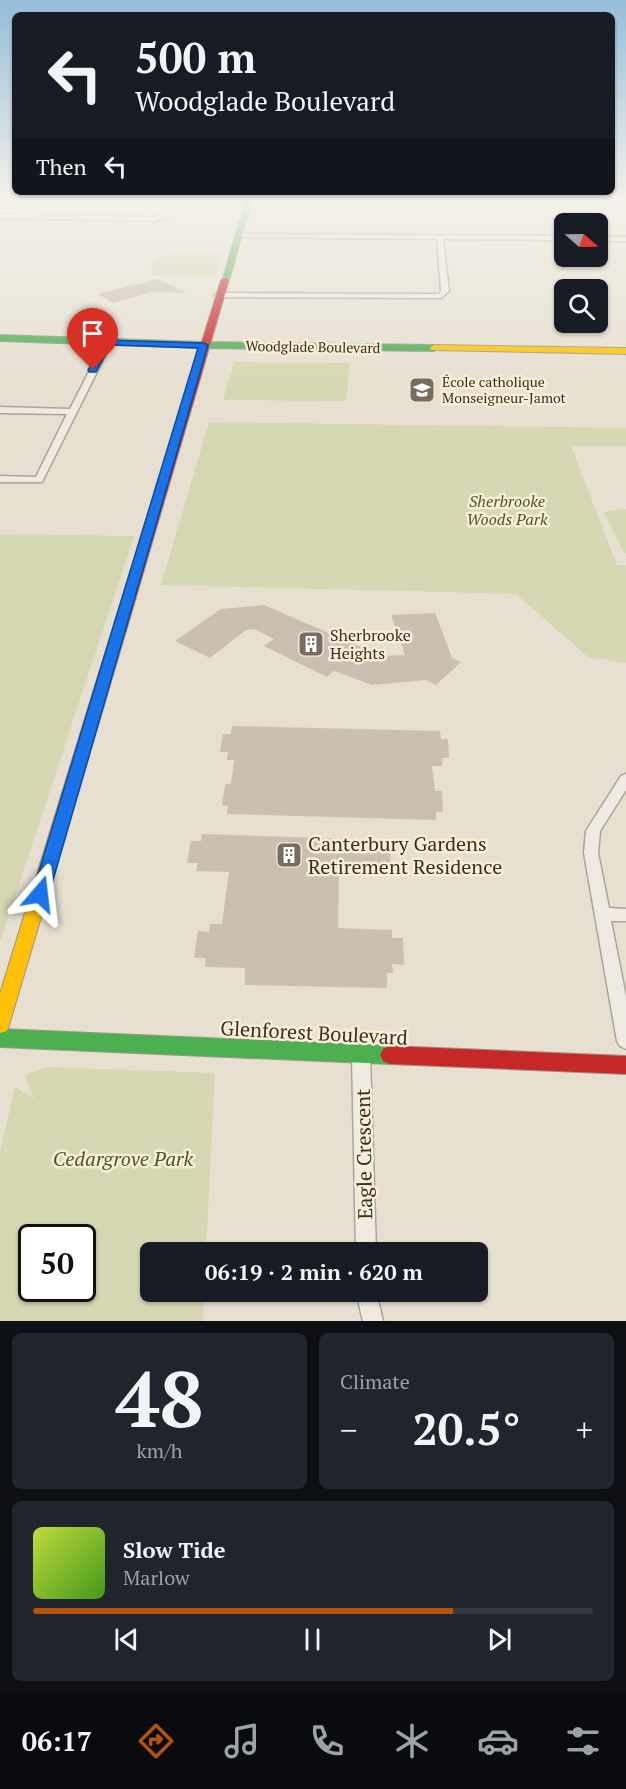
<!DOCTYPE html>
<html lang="en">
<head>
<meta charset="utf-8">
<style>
  :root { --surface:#171b24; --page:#20242c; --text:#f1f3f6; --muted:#9ea1a6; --line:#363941; --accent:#b45309 }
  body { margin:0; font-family:"PT Serif",serif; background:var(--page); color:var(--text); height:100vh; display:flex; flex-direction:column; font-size:22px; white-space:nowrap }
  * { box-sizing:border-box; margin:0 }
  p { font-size:20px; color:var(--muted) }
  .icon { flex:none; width:33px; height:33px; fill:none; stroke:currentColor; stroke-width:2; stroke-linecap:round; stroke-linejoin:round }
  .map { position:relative; height:1321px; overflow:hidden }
  .details { display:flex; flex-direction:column; gap:12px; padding:12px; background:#0d0f14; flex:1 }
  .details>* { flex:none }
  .hud { position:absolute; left:12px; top:12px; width:603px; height:183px; border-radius:9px; box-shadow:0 2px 4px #0004; background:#171b24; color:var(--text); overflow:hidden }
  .needle { width:39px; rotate:110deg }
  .buttons { position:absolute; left:554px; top:213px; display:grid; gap:12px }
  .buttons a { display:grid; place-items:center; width:54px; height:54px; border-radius:9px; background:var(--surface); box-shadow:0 2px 4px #0004; font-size:30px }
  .speed { position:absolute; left:18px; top:1224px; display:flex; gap:12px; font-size:30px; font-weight:700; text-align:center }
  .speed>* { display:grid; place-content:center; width:78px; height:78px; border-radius:50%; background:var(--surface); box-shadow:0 2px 4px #0004; line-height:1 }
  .speed .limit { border:3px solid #111; border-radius:9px; background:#fff; color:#111 }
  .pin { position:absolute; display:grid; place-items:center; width:51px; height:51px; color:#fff; margin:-62px -26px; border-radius:50% 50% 50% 0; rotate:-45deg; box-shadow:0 0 6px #0007 }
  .pin .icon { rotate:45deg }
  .me { position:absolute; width:66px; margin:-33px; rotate:17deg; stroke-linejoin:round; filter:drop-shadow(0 0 4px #0008) }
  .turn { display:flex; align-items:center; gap:21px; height:126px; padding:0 24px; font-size:27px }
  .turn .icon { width:78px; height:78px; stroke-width:2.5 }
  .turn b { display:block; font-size:42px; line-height:51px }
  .then { display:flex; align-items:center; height:57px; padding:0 24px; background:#0003; gap:12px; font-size:22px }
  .big { font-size:45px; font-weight:600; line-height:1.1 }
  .details .card { flex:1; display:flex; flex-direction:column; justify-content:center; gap:9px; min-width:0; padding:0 21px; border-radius:9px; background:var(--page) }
  .details .dial { align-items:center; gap:0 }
  .dial b { font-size:78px; line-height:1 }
  .song { display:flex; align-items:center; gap:18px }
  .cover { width:72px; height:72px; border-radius:9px; background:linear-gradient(135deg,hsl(70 70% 55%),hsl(100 70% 35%)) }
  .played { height:6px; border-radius:3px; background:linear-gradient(90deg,var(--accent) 75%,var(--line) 75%) }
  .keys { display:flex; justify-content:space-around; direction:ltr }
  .heat { display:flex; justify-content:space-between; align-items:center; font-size:33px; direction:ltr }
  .details .tiles { flex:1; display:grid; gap:12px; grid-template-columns:1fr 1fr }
  .card:last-child { grid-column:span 2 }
  .trip { position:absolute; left:140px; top:1242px; width:348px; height:60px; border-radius:9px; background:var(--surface); box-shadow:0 2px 4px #0004; font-weight:600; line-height:60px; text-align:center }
  .tab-bar { display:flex; height:96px; justify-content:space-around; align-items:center; background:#090b0e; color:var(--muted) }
  .tab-bar .icon { width:42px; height:42px }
  .tab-bar .on { color:var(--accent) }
  .tab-bar b { font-size:27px; color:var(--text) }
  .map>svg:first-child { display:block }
  .green { fill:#d6d7b3; fill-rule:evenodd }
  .building { fill:#cbbfb2 }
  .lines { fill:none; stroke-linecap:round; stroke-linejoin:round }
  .street-casing { stroke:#ada599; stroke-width:3 }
  .fast-casing { stroke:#9c958a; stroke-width:2 }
  .slow-casing { stroke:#9c958a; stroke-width:2 }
  .jam-casing { stroke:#9c958a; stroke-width:2 }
  .street { fill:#efebe3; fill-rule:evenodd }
  .fast { fill:#4caf50; fill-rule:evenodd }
  .slow { fill:#ffc107; fill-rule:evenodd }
  .jam { fill:#c62828; fill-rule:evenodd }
  .route { fill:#1a73e8; stroke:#114b97; stroke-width:1.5 }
  .labels { text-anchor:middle; stroke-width:5; stroke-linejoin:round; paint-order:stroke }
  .far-street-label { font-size:14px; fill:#3d2e20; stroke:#f7eed8 }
  .far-poi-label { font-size:14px; fill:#3d2e20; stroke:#f7eed8; text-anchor:start }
  .park-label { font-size:16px; font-style:italic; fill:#4d5a26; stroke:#f7eed8 }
  .poi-label { font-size:16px; fill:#3d2e20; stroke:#f7eed8; text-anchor:start }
  .near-poi-label { font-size:20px; fill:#3d2e20; stroke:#f7eed8; text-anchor:start }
  .near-street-label { font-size:20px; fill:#3d2e20; stroke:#f7eed8 }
  .near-park-label { font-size:20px; font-style:italic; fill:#4d5a26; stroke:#f7eed8 }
</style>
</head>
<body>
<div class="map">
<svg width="626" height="1321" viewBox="0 0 626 1321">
  <rect width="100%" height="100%" fill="#e7e0d1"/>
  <g class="green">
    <path d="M170 253 222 254 215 277 149 275 154 262Z"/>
    <path d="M234 362 350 363 346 401 223 400Z"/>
    <path d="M209 422 626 428V446H571L617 565H626V663L588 657 516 594 161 585Z"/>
    <path d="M626 509V553H624L604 512Z"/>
    <path d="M0 534 134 536 0 942Z"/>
    <path d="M46 1067 215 1073 206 1252H150V1292H204L203 1321H0V1152L15 1087 34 1099 25 1075ZM32 1238H82V1288H32Z"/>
  </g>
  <g class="building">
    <path d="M158 279 187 293 152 292 113 303 98 294Z"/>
    <path d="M264 605 382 656 405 655 391 615 435 613 452 658 461 662 436 685 426 680 372 685 334 671 327 677 264 646 274 639 254 629 246 630 210 658 175 641 221 609Z"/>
    <path d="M232 726 440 731 441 739H448L449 758H442V766H432L435 791H442L443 812H436V820L227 814 228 806 222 805 225 784H231L234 760H227L228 752H220L223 734H231Z"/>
    <path d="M202 834 380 840V847H390L391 869H380V876L339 875 338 928 392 930V938H403L404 965 392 964 393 973H387V988L245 985V968L205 967 206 958H194L198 931 209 932 210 924H222L229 872 196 871 198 863H187L191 841H201Z"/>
  </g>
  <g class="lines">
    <g class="street-casing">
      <g id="street">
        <path d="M171 199H177L168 217 155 221 0 218V214L155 217 164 215Z"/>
        <path d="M237 234 564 236V240L443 239 449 291 441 298 216 297 215 295 219 293 439 294 441 291 437 239 239 237 236 235Z"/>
        <rect x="597" y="237" width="29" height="4"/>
        <path d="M105 340 112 342 42 482H0V476L36 477 67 414 0 413V407L70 409Z"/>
        <path d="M626 774V790L600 831 598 853 609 908 626 909V921H611L626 997V1049L620 1046 617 1041 584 853 586 831 621 776Z"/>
        <path d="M361 1047 367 1049 370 1055 376 1252H356L352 1055 355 1049Z"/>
        <path d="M356 1292H376L383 1321H363Z"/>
      </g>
    </g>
    <g class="fast-casing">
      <g id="fast">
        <path d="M246 199H252L229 280 222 282Z"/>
        <path d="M0 335 204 342 434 345 438 348 434 351 204 348 0 341Z"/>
        <path d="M0 1029 390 1046 397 1049 400 1055 397 1061 390 1064 0 1047Z"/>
      </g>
    </g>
    <g class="slow-casing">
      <g id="slow">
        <path d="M434 345 626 348V354L431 350 430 348Z"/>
        <path d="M119 627 126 631 9 1025 7 1031 0 1033V994L112 631Z"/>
      </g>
    </g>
    <g class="jam-casing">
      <g id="jam">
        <path d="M225 278 229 280 126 631 119 635 114 634 112 631 221 280Z"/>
        <path d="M390 1046 626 1056V1074L390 1064 383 1061 380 1055 383 1049Z"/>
      </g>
    </g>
    <use href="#street" class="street"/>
    <use href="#fast" class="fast"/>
    <use href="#slow" class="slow"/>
    <use href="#jam" class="jam"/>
  </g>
  <linearGradient id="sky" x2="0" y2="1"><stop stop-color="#96bed9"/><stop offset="0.52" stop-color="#f4f1ea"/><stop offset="1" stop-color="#f4f1ea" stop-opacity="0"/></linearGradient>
  <rect width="626" height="384" fill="url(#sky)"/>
  <path class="route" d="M105 340 204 343 208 345 49 894 46 899 40 901 34 899 32 894 198 348 111 345 96 372H89L88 370Z"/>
  <defs>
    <g id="school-square" transform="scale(1.35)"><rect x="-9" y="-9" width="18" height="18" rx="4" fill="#786c5e" stroke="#f7eed8"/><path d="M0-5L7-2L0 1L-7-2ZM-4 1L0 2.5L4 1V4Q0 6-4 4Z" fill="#fff"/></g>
    <g id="building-square" transform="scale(1.35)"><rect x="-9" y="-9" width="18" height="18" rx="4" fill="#786c5e" stroke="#f7eed8"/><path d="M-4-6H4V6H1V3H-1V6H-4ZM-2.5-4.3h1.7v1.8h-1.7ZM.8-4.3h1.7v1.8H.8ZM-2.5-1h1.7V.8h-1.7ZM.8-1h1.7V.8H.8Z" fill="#fff"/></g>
  </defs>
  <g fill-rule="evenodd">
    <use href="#school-square" x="422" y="390"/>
    <use href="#building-square" x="311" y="644"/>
    <use href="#building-square" x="289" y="855"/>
  </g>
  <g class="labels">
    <g class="far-street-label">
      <text transform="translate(313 347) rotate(1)" y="5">Woodglade Boulevard</text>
    </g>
    <g class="far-poi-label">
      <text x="442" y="387">École catholique<tspan x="442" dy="16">Monseigneur-Jamot</tspan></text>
    </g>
    <g class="park-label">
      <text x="507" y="507">Sherbrooke<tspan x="507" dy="18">Woods Park</tspan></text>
    </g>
    <g class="poi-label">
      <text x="330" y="641">Sherbrooke<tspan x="330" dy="18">Heights</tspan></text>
    </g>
    <g class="near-poi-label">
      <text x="308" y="851">Canterbury Gardens<tspan x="308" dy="23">Retirement Residence</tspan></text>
    </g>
    <g class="near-street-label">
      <text transform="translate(314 1033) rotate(3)" y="7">Glenforest Boulevard</text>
      <text transform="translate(364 1154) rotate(-91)" y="7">Eagle Crescent</text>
    </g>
    <g class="near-park-label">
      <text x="123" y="1166">Cedargrove Park</text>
    </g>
  </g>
</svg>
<div class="buttons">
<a><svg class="needle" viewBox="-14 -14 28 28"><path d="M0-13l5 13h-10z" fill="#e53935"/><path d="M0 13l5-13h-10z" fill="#9ea1a6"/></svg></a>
<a><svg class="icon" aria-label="search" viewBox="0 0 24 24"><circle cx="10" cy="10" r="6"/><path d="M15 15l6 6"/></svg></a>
</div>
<div class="speed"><div class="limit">50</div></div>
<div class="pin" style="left:93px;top:370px;background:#d93025"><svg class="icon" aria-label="arrive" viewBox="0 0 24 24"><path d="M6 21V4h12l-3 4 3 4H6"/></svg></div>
<svg class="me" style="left:40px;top:894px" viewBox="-20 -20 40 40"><path d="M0-17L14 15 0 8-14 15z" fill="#1a73e8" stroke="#fff" stroke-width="4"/></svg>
<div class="trip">06:19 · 2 min · 620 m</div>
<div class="hud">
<div class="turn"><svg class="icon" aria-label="left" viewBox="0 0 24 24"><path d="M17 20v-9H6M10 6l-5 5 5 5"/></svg><div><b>500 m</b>Woodglade Boulevard</div></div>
<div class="then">Then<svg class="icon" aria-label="left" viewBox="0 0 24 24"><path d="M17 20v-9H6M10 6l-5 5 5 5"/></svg></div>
</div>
</div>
<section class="details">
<div class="tiles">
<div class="card dial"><b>48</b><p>km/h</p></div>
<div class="card"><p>Climate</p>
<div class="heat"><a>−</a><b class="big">20.5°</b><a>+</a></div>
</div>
<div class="card">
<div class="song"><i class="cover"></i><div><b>Slow Tide</b><p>Marlow</p></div></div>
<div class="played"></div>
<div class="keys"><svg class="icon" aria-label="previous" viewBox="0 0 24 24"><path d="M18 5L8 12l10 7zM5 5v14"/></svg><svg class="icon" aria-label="pause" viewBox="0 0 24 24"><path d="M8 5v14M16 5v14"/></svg><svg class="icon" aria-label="next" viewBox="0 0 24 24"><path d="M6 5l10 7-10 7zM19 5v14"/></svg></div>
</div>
</div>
</section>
<nav class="tab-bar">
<b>06:17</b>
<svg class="icon on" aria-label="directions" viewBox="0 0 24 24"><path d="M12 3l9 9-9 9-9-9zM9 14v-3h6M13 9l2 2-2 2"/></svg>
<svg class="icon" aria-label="music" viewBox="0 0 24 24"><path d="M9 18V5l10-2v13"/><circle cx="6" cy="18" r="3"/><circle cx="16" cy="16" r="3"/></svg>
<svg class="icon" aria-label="phone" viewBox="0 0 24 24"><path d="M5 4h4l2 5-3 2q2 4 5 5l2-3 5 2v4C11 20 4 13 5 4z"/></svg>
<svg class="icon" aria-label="climate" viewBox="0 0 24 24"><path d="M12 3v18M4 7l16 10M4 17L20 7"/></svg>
<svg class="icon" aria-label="car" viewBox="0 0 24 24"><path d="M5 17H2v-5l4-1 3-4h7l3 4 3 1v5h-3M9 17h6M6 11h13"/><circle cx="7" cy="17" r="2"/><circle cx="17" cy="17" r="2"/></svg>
<svg class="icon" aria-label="filters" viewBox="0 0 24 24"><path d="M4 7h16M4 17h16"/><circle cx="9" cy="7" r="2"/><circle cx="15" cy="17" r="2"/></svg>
</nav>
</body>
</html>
